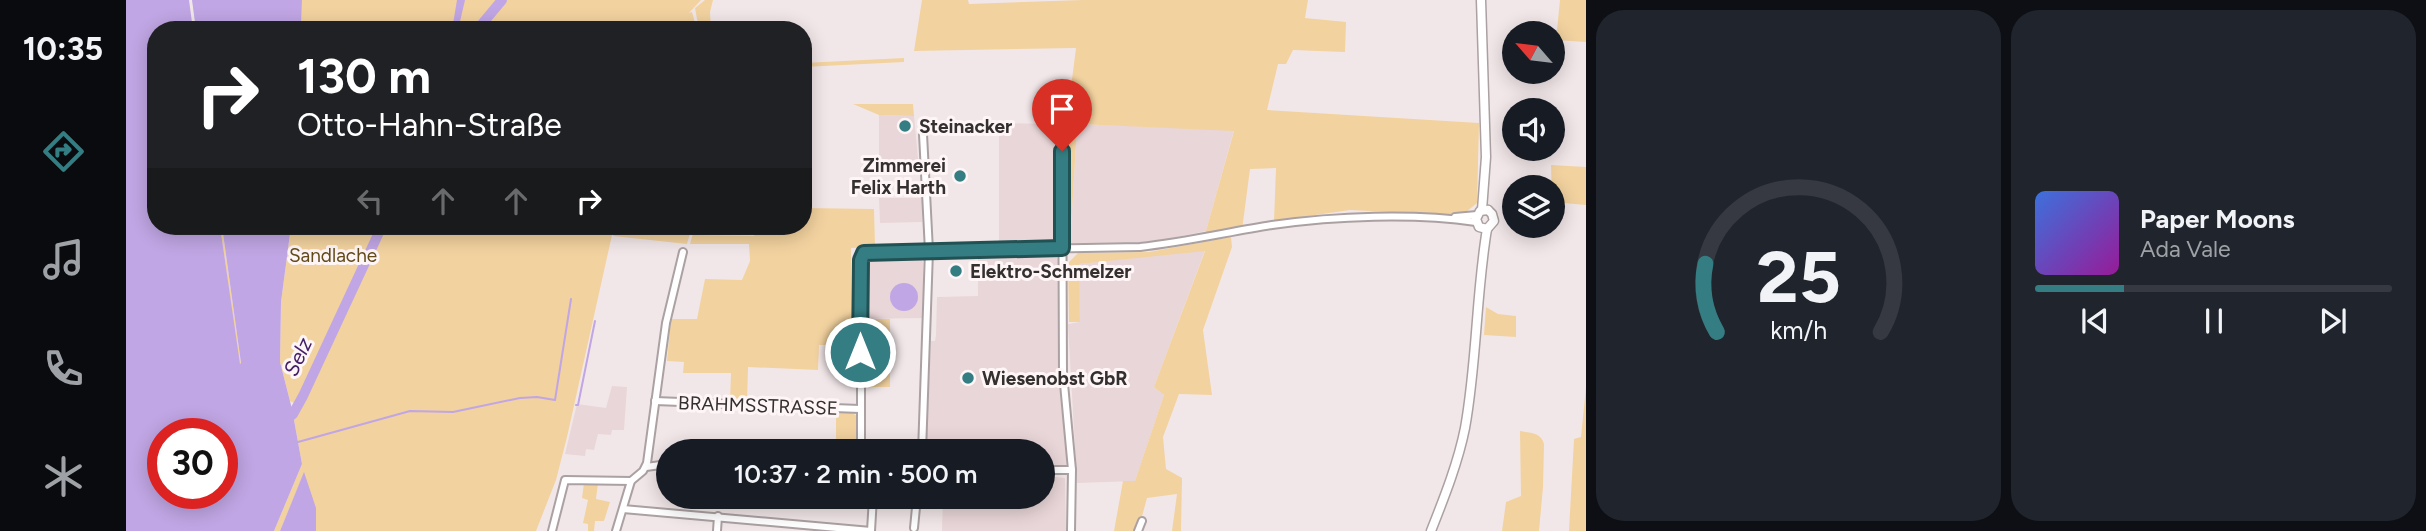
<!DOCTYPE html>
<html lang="en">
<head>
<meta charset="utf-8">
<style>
  :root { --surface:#171b24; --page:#20242c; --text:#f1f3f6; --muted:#9ea1a6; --line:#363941; --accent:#347d82 }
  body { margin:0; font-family:Figtree,sans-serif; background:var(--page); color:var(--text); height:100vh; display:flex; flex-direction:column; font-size:26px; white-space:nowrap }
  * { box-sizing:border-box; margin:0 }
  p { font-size:23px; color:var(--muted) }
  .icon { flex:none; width:38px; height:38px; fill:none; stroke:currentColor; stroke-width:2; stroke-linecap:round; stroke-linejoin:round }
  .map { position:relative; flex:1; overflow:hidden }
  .side { display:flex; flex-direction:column; gap:10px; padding:10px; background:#0d0f14; width:840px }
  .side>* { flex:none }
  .banner { position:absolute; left:21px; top:21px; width:665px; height:214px; border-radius:28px; box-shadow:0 4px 18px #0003; background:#202124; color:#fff; overflow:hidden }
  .needle { width:46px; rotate:298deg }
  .controls { position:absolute; left:1376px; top:21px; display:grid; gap:14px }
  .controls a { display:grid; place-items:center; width:63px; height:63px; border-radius:50%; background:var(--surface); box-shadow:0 4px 18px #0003; font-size:35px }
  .speed { position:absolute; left:21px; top:418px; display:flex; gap:14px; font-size:35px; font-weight:700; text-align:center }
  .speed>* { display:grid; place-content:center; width:91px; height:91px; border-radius:50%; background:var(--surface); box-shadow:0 4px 18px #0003; line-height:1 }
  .speed .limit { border:10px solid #d22; background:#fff; color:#111 }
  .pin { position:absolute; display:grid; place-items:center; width:60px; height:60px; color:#fff; margin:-72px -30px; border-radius:50% 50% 50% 0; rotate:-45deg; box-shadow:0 0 7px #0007 }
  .pin .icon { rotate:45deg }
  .me { position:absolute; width:77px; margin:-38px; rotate:0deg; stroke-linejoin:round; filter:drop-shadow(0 0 5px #0008) }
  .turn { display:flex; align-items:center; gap:24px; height:147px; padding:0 35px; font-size:32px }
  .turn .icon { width:91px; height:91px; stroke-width:2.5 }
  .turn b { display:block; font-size:49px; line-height:60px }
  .lanes { display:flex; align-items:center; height:66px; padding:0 35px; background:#0003; justify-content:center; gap:35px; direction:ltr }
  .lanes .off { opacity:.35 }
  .side .tile { flex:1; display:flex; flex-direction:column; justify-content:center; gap:10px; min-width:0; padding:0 24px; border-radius:28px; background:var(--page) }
  .side .dial { align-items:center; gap:0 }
  .dial svg { height:182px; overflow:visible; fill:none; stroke:var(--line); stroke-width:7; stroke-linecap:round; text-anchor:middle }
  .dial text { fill:var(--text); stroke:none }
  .song { display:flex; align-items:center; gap:21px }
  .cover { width:84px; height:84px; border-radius:10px; background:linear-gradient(135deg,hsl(220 70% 55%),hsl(300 70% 35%)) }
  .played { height:7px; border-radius:4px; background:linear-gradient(90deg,var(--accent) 25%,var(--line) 25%) }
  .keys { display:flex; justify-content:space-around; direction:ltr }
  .side .tiles { flex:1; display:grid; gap:10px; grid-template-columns:repeat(2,1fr) }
  .trip { position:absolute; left:530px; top:439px; width:399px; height:70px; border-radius:35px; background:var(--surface); box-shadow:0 4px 18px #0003; font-weight:600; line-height:70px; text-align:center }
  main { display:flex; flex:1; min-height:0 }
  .dock { display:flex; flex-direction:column; width:126px; justify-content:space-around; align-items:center; background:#090b0e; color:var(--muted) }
  .dock .icon { width:49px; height:49px }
  .dock .on { color:var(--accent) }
  .dock b { font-size:32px; color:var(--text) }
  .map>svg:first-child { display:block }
  .built { fill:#e9d6d8 }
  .green { fill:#f2d29f }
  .water { fill:#c0a6e4; fill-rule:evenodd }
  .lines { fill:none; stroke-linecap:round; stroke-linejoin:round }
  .stream { stroke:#c0a6e4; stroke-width:2 }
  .river { stroke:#c0a6e4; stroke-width:10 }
  .minor-casing { stroke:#aba1a2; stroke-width:10 }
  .major-casing { stroke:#aba1a2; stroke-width:11 }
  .minor { stroke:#fff; stroke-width:6 }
  .major { stroke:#fff; stroke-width:8 }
  .route-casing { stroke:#225154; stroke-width:18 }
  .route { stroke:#347d82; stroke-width:12 }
  .poi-dot { fill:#347d82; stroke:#fef5f6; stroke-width:2.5 }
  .labels { text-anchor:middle; stroke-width:6; stroke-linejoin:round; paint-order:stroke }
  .poi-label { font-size:19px; font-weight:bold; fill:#343030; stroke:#fef5f6; text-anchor:start }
  .park-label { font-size:19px; fill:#634a19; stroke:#fef5f6 }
  .street-label { font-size:19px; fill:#343030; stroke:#fef5f6 }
  .water-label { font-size:21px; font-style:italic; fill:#442068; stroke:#fef5f6 }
</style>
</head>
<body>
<main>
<nav class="dock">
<b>10:35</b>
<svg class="icon on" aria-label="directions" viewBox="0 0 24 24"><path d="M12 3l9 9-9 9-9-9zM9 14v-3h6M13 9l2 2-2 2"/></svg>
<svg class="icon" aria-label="music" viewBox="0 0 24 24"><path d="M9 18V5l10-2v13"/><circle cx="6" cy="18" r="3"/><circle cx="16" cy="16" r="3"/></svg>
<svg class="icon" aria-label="phone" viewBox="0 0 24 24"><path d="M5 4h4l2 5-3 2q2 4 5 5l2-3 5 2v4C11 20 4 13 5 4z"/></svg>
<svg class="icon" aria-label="climate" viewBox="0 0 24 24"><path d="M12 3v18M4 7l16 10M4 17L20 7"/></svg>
</nav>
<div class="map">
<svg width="1460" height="531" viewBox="0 0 1460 531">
  <rect width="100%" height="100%" fill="#f2e7e8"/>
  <g class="built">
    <path d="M753 115 788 116 793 169 753 173Z"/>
    <path d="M873 123 920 124 934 157 931 235 927 244 873 247Z"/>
    <path d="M953 124 1108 130 1080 231 1017 244H944L951 128Z"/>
    <path d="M753 198H796V222L754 223Z"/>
    <path d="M1079 250 1028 387 1038 395 1009 481 951 483 942 324 954 322 952 264Z"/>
    <path d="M917 254H927L931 257 932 262V374L941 459 940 465 917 466V452H838L832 447 823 450 820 448 800 449 805 341H809L810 335 811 297 852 296V257Z"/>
    <path d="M742 257 794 258 797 262V318L738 319V260Z"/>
    <path d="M486 386 501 387 498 430H486L485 435 472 434 468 450 460 449 459 456 439 454 451 404 480 408Z"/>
    <path d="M917 476 939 478 940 531H816L817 497H917Z"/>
  </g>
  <g class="green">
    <path d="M176 0H575L563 13 566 12 571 30H175Z"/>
    <path d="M579 0H587L584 12 585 30H573L569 8Z"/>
    <path d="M796 0H842L843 4 957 0H1182L1179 18 1220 22 1219 52 1167 50 1160 64H1152L1141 110 1353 123 1351 203 1340 212 1324 215 1224 210 1148 221 1150 168 1124 169 1116 230 1078 238 1108 131 953 124 951 128 944 244 940 240 942 125V119H936L933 115 942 111 950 48 788 51Z"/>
    <path d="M1434 0H1460V42L1430 40Z"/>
    <path d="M778 58V62L677 67V63Z"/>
    <path d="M727 104H787L788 116 753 115Z"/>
    <path d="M1425 165 1460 167V205L1426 202Z"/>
    <path d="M677 198 679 208 748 209 749 247 725 248 726 345H693L692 370 622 367 621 403 604 402 605 373H557L558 362 541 361 545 319H571L579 279 616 280 624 261 623 244H564L569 226 568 235 628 236 630 226H677Z"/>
    <path d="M94 226H96L115 364 113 363Z"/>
    <path d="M165 226H488L441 437 430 480 410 531H190V520L178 473 154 531H148L176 464 167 414 176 396 168 403 164 401 154 362 155 302Z"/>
    <path d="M490 226H566L561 244 487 236Z"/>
    <path d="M1105 237 1106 247 1077 330 1086 395 1053 394 1037 437 1040 469 1056 478 1055 531H1046L1051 494 1021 498 1012 531H988L997 481H1009L1038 395 1028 387 1079 251 953 264 954 322H943L942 263 952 253 1023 252Z"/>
    <path d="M1360 307 1372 314 1390 316V337L1358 335Z"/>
    <path d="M738 319H764V355H738V341H740Z"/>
    <path d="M738 370 764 371V387H738Z"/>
    <path d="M1460 387V531H1443L1448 439 1455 437Z"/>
    <path d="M710 413H726L731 416 732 440H710Z"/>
    <path d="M1394 431C1405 433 1415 432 1418 444L1417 487 1413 531H1376L1380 502 1395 496Z"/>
    <path d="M458 483H472L470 499 484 502 478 521H469L468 531H462V524L457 523 462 500 456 498Z"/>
  </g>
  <g class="water">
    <path d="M0 0H63L67 30H30V226H94L114 364 115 363 96 226H165L155 302 154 362 166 409 176 464 148 531H0ZM96 434V494H37V434Z"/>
    <path d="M66 0H176L175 30H70Z"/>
    <path d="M331 0H339L332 30H326Z"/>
    <circle cx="778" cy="297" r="14"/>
    <path d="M178 472 190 508V531H154Z"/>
  </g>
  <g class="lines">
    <g class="stream">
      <path d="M450 405H452L469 321"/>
      <path d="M172 442 284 411 327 412 394 398 411 397 429 400 445 299"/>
    </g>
    <g class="river">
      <path d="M351 30 376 0"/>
      <path d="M158 422 167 414 177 396 256 226"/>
    </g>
    <g class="minor-casing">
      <g id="minor">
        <path d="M936 131 937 373 946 470 945 531"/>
        <path d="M1329 217 1351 215"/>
        <path d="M529 401 734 409"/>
        <path d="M735 452V259L740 252 1014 247C1059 242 1102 232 1146 225 1210 216 1287 213 1350 222"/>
        <path d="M796 452 803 251 797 134"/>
        <path d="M520 467 542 464"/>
        <path d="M917 470H946"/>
        <path d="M497 509 745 531"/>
        <path d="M788 528 791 497"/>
        <path d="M426 531 439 480 505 481"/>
        <path d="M490 531 505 481 517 471 521 463 540 323 557 252"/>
        <path d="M591 531 592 516"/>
        <path d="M745 531 747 497"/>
        <path d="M1012 531 1016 521"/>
      </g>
    </g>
    <g class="major-casing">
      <g id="major">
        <path d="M1355 0 1360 157 1356 210"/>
        <path d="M1361 229 1353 227 1350 219 1354 211 1362 210"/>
        <path d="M1361 229 1368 221 1366 214 1362 210"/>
        <path d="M1305 531C1318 498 1332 463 1339 428 1351 362 1350 294 1361 229"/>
      </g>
    </g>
    <use href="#minor" class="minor"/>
    <use href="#major" class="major"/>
  </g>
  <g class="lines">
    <g class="route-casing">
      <path id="route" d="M734 352 735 260 738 253 936 248V151"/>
    </g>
    <use href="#route" class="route"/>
  </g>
  <g class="poi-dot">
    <circle cx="779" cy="126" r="7"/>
    <circle cx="834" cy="176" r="7"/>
    <circle cx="830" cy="271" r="7"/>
    <circle cx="842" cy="378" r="7"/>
  </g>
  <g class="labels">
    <g class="poi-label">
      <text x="793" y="133">Steinacker</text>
      <text x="820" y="172" text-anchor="end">Zimmerei<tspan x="820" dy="22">Felix Harth</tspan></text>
      <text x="844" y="278">Elektro-Schmelzer</text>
      <text x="856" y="385">Wiesenobst GbR</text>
    </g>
    <g class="park-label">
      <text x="207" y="262">Sandlache</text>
    </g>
    <g class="street-label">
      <text transform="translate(632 405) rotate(2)" y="7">BRAHMSSTRASSE</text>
    </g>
    <g class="water-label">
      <text transform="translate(172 357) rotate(-65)" y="7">Selz</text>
    </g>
  </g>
</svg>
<div class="controls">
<a><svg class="needle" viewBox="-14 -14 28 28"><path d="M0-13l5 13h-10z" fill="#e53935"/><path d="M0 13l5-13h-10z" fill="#9ea1a6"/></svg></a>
<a><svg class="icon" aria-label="sound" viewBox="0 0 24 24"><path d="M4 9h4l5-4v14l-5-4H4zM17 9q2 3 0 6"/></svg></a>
<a><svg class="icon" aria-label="layers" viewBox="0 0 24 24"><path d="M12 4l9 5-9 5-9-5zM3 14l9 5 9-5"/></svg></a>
</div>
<div class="speed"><div class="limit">30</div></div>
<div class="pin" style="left:936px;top:151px;background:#d93025"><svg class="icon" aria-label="arrive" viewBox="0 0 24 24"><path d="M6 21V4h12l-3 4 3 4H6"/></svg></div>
<svg class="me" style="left:734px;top:352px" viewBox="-20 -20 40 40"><circle r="17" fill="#347d82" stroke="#fff" stroke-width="3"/><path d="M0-11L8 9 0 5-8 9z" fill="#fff"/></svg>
<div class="trip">10:37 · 2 min · 500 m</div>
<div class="banner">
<div class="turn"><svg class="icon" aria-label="right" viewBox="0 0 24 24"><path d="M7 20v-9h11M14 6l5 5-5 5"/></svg><div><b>130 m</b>Otto-Hahn-Straße</div></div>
<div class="lanes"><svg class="icon off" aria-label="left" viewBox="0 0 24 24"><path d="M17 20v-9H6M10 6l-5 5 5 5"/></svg><svg class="icon off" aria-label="ahead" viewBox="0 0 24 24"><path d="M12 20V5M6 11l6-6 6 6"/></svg><svg class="icon off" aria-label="ahead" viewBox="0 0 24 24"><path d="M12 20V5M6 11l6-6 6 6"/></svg><svg class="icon" aria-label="right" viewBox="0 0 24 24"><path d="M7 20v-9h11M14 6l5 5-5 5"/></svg></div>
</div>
</div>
<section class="side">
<div class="tiles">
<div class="tile dial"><svg viewBox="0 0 100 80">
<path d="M14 69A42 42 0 1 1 86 69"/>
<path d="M14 69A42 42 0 0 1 9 39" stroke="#347d82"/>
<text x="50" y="56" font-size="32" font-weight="700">25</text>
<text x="50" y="72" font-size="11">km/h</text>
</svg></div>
<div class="tile">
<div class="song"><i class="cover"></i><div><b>Paper Moons</b><p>Ada Vale</p></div></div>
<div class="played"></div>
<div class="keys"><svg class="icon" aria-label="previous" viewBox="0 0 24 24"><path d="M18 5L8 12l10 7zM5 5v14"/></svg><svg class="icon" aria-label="pause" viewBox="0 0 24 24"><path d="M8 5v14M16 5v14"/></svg><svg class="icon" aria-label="next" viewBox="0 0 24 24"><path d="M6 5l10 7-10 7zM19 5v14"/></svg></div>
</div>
</div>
</section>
</main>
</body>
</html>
